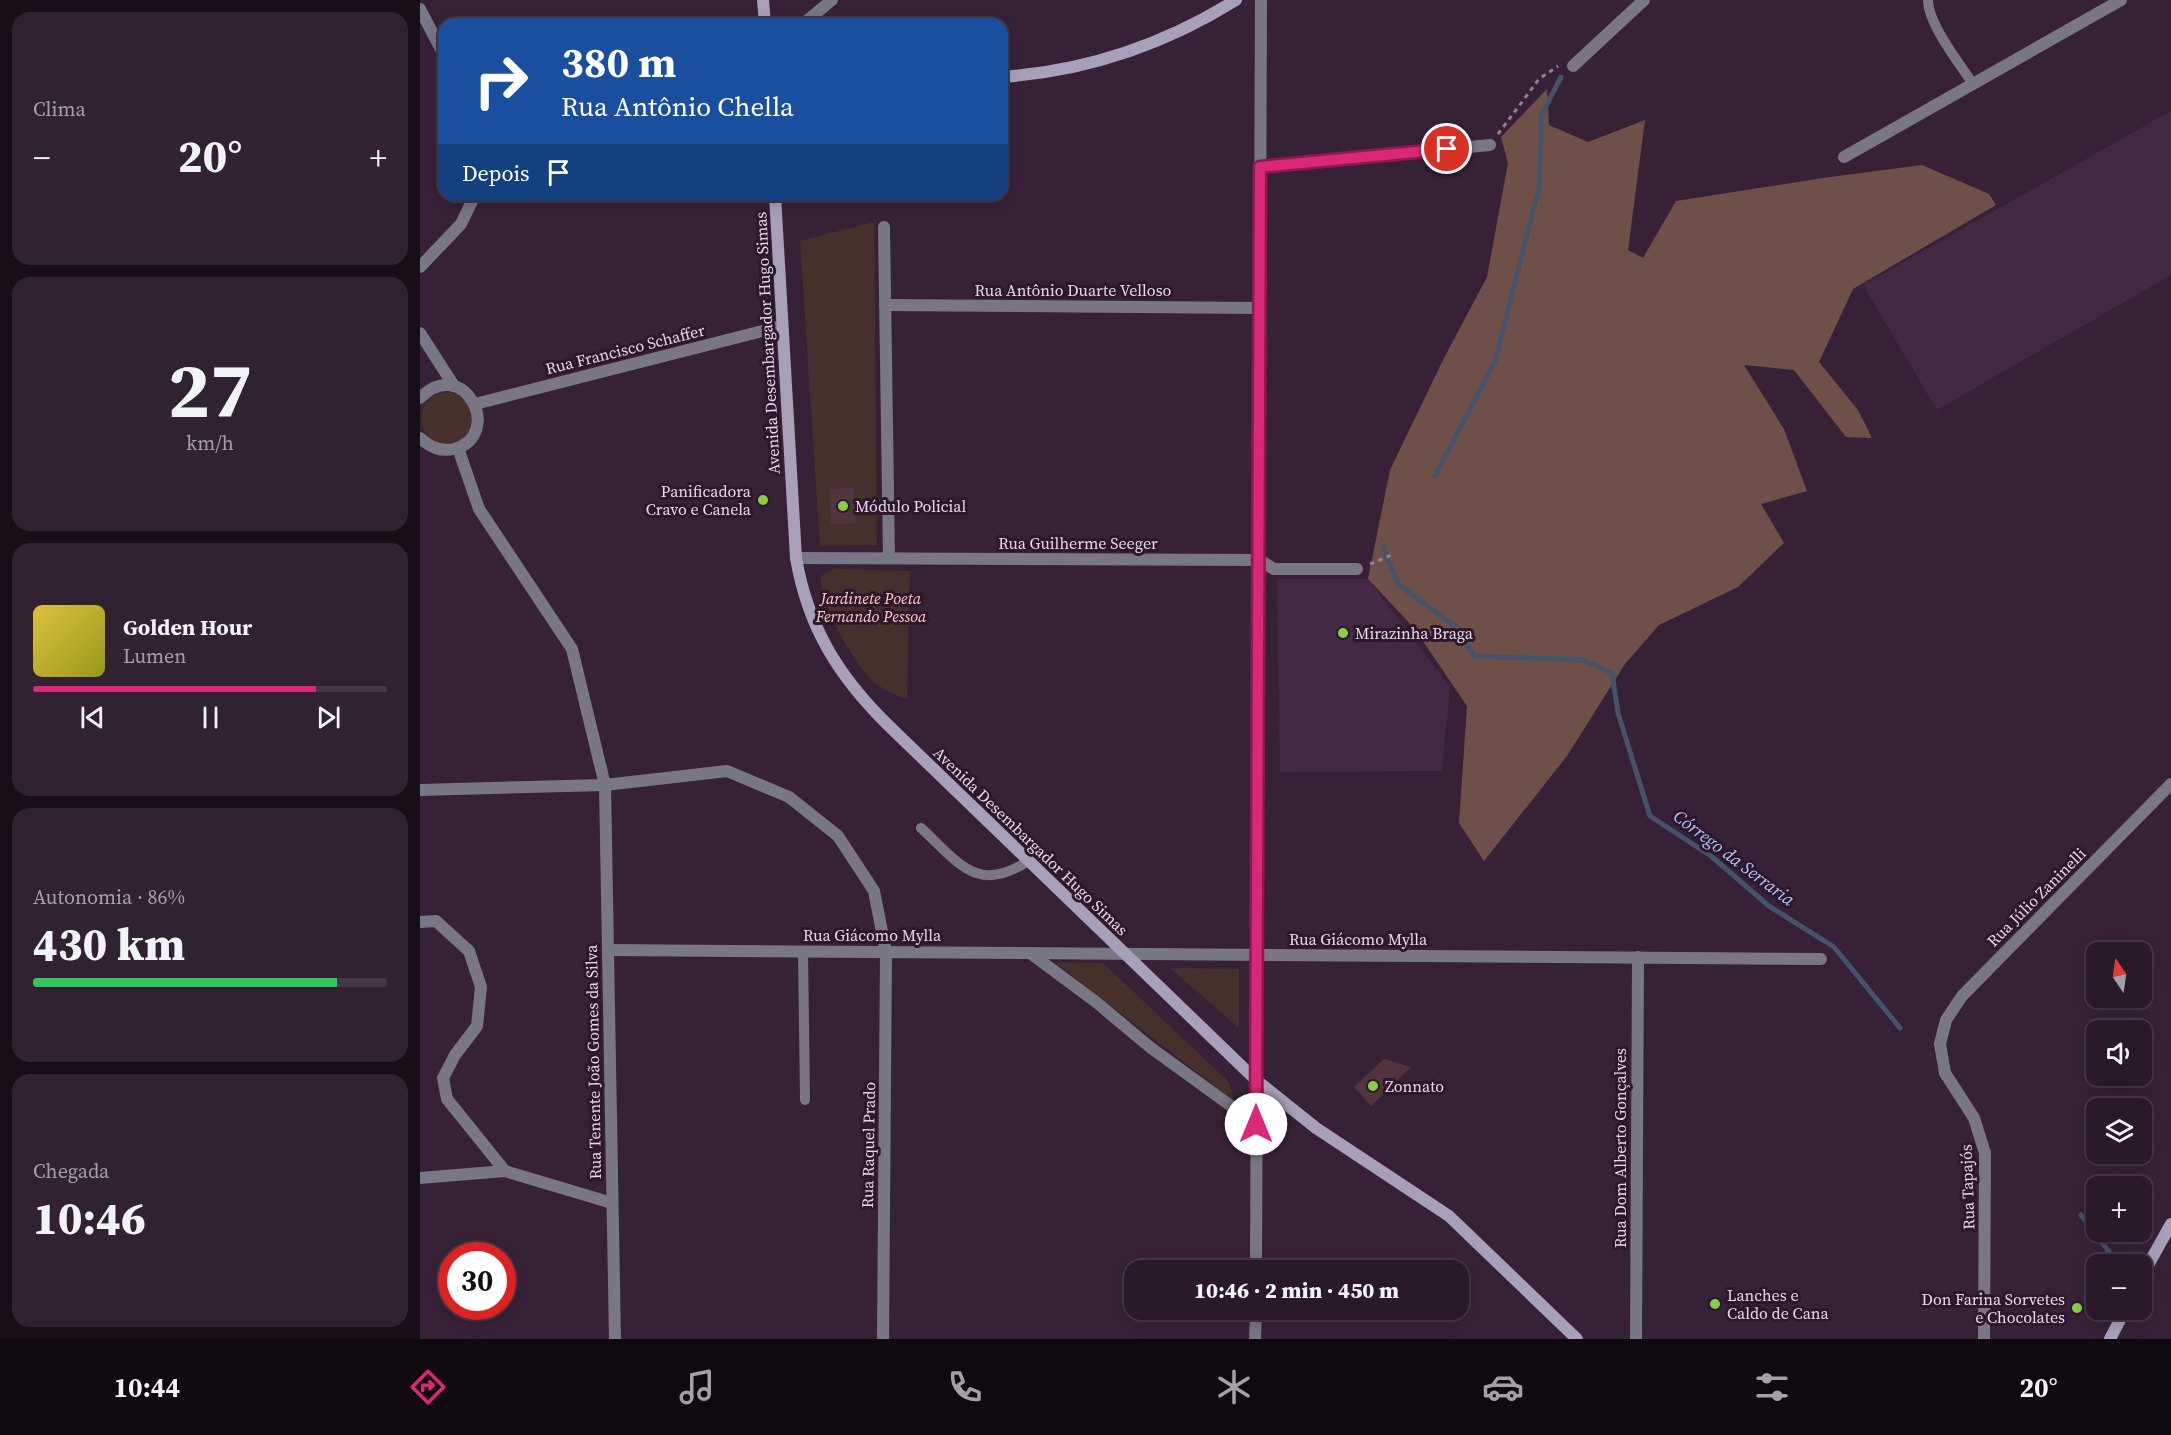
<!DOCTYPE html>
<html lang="pt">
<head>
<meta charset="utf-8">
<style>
  :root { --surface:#291929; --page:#312231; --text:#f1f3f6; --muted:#a5a0a8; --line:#453846; --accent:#db2777 }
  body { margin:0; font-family:"Source Serif 4",serif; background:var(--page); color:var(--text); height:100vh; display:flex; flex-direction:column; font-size:22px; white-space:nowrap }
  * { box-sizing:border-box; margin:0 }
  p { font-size:20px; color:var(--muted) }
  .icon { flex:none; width:33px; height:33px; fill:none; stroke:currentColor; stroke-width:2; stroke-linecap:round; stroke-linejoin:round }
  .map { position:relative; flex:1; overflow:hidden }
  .details { display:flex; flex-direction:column; gap:12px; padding:12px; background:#170e17; width:420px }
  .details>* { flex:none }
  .banner { position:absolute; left:18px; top:18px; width:570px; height:183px; border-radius:18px; box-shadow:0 3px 15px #0003,0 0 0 2px var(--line); background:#1a4fa0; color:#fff; overflow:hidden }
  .needle { width:39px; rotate:347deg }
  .tools { position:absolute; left:1666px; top:942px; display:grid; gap:12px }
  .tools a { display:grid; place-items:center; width:66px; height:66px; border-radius:12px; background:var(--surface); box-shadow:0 3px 15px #0003,0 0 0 2px var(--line); font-size:30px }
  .speed { position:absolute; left:18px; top:1242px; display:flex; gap:12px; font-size:30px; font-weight:700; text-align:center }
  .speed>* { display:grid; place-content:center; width:78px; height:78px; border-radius:50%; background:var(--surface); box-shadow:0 3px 15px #0003,0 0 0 2px var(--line); line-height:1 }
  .speed .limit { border:9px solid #d22; background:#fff; color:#111 }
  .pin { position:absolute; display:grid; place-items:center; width:51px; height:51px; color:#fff; margin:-26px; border:3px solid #fff; border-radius:50%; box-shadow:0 2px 6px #0007 }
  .me { position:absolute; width:66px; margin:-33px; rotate:0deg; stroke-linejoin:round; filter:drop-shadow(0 0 4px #0008) }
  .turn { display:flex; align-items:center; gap:21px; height:126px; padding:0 24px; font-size:27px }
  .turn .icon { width:78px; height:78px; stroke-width:2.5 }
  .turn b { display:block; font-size:42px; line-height:51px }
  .then { display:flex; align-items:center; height:57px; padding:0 24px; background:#0003; gap:12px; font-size:22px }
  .big { font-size:45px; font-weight:800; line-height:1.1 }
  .details .widget { flex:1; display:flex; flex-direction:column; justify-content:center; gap:9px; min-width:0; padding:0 21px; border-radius:18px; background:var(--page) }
  .details .dial { align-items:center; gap:0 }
  .dial b { font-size:78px; line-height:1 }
  .song { display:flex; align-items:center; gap:18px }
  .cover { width:72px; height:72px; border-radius:9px; background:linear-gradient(135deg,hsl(50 70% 55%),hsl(60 70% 35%)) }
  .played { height:6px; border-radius:3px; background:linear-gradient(90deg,var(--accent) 80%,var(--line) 80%) }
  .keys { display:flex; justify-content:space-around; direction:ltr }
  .heat { display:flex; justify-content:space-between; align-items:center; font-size:33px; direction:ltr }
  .charge { height:9px; border-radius:4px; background:linear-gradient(90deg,#34c759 86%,var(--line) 0) }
  .trip { position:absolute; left:704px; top:1260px; width:345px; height:60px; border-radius:18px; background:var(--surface); box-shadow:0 3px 15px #0003,0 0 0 2px var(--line); font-weight:800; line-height:60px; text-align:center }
  .dock { display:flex; height:96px; justify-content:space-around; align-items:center; background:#100a10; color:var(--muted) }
  .dock .icon { width:42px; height:42px }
  .dock .selected { color:var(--accent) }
  .dock b { font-size:27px; color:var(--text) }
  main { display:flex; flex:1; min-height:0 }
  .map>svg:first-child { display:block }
  .built { fill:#432943 }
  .green { fill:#46302b }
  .forest { fill:#6e5049 }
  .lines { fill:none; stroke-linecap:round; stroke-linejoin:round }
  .stream { stroke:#45536a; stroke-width:5 }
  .building { fill:#51353e }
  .path { stroke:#938193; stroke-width:3; stroke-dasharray:4.5 4.5; stroke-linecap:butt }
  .lane { stroke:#797685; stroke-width:10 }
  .street { stroke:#797685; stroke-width:12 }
  .secondary { stroke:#a6a1b9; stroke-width:12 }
  .route-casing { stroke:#8e194d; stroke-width:15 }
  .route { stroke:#db2777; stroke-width:10 }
  .poi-dot { fill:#88cf49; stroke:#2d172d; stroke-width:2 }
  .labels { text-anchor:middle; stroke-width:6; stroke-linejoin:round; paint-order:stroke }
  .street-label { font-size:16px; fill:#e7d8e6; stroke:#2d172d }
  .poi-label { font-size:16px; fill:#e7d8e6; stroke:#2d172d; text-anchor:start }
  .park-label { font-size:16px; font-style:italic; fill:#fdccc1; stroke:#2d172d }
  .water-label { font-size:18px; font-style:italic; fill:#adc8f7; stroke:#2d172d }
</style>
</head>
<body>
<main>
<section class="details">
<div class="widget"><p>Clima</p>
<div class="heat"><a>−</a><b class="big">20°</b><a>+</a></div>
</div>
<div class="widget dial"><b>27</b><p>km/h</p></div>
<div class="widget">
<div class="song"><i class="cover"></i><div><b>Golden Hour</b><p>Lumen</p></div></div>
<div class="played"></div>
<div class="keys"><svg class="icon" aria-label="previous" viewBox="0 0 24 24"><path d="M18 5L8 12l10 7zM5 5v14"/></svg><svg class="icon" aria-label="pause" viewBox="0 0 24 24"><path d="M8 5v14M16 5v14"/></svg><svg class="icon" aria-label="next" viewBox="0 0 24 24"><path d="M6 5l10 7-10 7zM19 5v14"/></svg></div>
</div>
<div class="widget"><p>Autonomia · 86%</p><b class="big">430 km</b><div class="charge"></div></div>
<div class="widget"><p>Chegada</p><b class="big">10:46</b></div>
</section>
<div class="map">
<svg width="1751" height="1339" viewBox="0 0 1751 1339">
  <rect width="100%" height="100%" fill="#372137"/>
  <g class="built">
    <path d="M1751 111V275L1517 410 1443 285Z"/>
    <path d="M857 579H948L1030 687 1022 771 860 772Z"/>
  </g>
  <g class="green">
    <path d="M454 222 457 545 400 546 380 241Z"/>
    <circle cx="27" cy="418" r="26"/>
    <path d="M413 569 490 571 487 699C475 695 463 690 454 682 435 666 398 601 401 576Z"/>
    <path d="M634 962 683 963 810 1083 813 1100Z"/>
    <path d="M750 968 819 969V1028Z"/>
  </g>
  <path class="forest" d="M1127 89 1129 125 1168 142 1225 120 1208 250 1223 258 1256 201 1403 178 1502 165 1569 194 1576 205 1433 289 1399 362 1438 410 1452 438 1426 437 1374 370 1324 365 1364 429 1387 491 1341 504 1364 543 1318 587 1239 625 1205 664 1147 756 1064 861 1039 823 1047 706 994 628 948 579 970 470 1023 360 1067 277 1088 163 1081 137Z"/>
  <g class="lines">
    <g class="stream">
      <path d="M1015 476 1075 361 1119 188 1122 114 1141 77"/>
      <path d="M963 547 978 584 1040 630 1054 656 1163 660 1192 673 1198 713 1230 816 1291 856 1349 906 1414 947 1480 1028"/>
      <path d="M1661 1215 1690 1253"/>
    </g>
  </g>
  <g class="building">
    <path d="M434 488 437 523 411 525 409 489Z"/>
    <path d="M964 1059 991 1067 951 1106 934 1087Z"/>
  </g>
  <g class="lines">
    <g class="path">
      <path d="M1078 134 1119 79 1138 66"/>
      <path d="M950 564 974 554"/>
    </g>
    <g class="lane">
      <path d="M1508 0C1508 24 1540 64 1553 84"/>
      <path d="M501 828C538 862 557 895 608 861"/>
      <path d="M383 951 385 1100"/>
    </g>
    <g class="street">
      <path d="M0 9 24 55"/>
      <path d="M383 24 412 0"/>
      <path d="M1153 66 1224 0"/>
      <path d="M1424 157 1701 0"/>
      <path d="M841 167 1070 145"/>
      <path d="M464 227 469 558"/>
      <path d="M0 267 41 224 55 195"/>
      <path d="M465 305 840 308"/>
      <path d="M0 333 34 386"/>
      <path d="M0 398C44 354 85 435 34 449 20 452 10 447 0 438"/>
      <path d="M55 404 362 326"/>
      <path d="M38 448 59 509 152 649 185 785 195 1339"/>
      <path d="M376 558 839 560 854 569H937"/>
      <path d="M0 790 185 785 307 771 369 797 418 836 454 891 466 952 463 1339"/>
      <path d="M0 922 16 921 49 951 61 987 57 1026 35 1055 23 1078 27 1099 85 1171"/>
      <path d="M188 950 1401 959"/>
      <path d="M610 953 676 1002 731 1048 836 1124"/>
      <path d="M0 1178 85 1171 192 1203"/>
      <path d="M836 1270 841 0"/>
      <path d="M835 1339 836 1310"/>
      <path d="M1216 1339 1218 957"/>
      <path d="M1564 1339 1565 1153 1554 1118 1525 1073 1520 1044 1526 1020 1542 996 1751 784"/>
    </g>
    <g class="secondary">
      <path d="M343 0 345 24"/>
      <path d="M582 77C667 71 744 45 816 0"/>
      <path d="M355 195 376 558C388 628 419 677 469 726L836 1080 896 1128 1029 1216 1157 1339"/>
      <path d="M1722 1276 1751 1224"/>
      <path d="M1690 1339 1705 1310"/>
    </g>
  </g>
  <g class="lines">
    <g class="route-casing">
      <path id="route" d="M836 1124 840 167 1027 149"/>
    </g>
    <use href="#route" class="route"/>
  </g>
  <g class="poi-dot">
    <circle cx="343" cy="500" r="6"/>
    <circle cx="423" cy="506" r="6"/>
    <circle cx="923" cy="633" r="6"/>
    <circle cx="953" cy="1086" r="6"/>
    <circle cx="1295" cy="1304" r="6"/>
    <circle cx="1657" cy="1308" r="6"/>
  </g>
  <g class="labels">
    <g class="street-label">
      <text x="653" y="296">Rua Antônio Duarte Velloso</text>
      <text transform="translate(347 343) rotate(-93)" y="6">Avenida Desembargador Hugo Simas</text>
      <text transform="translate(205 349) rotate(-14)" y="6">Rua Francisco Schaffer</text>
      <text x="658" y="549">Rua Guilherme Seeger</text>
      <text transform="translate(611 841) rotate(44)" y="6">Avenida Desembargador Hugo Simas</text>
      <text transform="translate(1616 897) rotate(-45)" y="6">Rua Júlio Zaninelli</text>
      <text x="452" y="941">Rua Giácomo Mylla</text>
      <text x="938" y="945">Rua Giácomo Mylla</text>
      <text transform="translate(173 1062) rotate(-91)" y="6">Rua Tenente João Gomes da Silva</text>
      <text transform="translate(448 1145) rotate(-89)" y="6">Rua Raquel Prado</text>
      <text transform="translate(1200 1148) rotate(-90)" y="6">Rua Dom Alberto Gonçalves</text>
      <text transform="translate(1547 1187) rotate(-92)" y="6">Rua Tapajós</text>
    </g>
    <g class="poi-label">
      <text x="331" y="497" text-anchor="end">Panificadora<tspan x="331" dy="18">Cravo e Canela</tspan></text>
      <text x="435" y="512">Módulo Policial</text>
      <text x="935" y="639">Mirazinha Braga</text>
      <text x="965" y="1092">Zonnato</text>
      <text x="1307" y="1301">Lanches e<tspan x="1307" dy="18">Caldo de Cana</tspan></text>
      <text x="1645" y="1305" text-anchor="end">Don Farina Sorvetes<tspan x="1645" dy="18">e Chocolates</tspan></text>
    </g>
    <g class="park-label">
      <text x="451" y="604">Jardinete Poeta<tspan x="451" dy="18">Fernando Pessoa</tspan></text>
    </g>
    <g class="water-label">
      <text transform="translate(1314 858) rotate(37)" y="6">Córrego da Serraria</text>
    </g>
  </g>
</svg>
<div class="tools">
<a><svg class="needle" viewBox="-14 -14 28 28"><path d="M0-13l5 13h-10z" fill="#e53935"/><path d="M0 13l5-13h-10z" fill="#a5a0a8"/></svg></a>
<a><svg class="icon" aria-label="sound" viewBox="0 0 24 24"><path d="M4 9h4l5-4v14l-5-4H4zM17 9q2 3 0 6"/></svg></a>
<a><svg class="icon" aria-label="layers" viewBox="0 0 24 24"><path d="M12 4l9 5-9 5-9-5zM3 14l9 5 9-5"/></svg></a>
<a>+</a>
<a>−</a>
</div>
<div class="speed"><div class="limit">30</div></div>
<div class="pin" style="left:1027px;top:149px;background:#d93025"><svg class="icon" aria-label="arrive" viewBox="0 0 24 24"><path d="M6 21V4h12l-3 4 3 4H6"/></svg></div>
<svg class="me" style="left:836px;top:1124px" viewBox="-20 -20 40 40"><circle r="19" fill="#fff"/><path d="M0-13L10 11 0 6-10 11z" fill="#db2777"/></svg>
<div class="trip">10:46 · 2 min · 450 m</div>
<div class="banner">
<div class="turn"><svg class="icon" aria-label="right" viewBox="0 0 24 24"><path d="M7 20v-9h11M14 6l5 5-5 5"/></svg><div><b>380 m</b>Rua Antônio Chella</div></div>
<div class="then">Depois<svg class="icon" aria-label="arrive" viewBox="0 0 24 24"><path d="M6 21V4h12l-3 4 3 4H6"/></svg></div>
</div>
</div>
</main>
<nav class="dock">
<b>10:44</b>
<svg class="icon selected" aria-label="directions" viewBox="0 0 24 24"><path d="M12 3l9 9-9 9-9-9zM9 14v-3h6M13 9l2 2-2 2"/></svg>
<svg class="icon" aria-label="music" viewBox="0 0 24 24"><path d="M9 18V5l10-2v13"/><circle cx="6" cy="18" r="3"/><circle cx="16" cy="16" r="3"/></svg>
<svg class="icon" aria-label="phone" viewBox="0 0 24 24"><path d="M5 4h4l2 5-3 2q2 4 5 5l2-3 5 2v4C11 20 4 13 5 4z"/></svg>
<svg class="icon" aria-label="climate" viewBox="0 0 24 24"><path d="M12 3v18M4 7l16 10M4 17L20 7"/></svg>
<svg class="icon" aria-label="car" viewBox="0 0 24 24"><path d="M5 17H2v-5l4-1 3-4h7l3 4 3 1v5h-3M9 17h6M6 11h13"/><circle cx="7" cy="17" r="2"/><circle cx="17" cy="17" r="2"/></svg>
<svg class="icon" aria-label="filters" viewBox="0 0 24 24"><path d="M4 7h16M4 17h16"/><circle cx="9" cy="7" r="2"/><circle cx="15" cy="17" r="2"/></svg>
<b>20°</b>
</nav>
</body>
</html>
